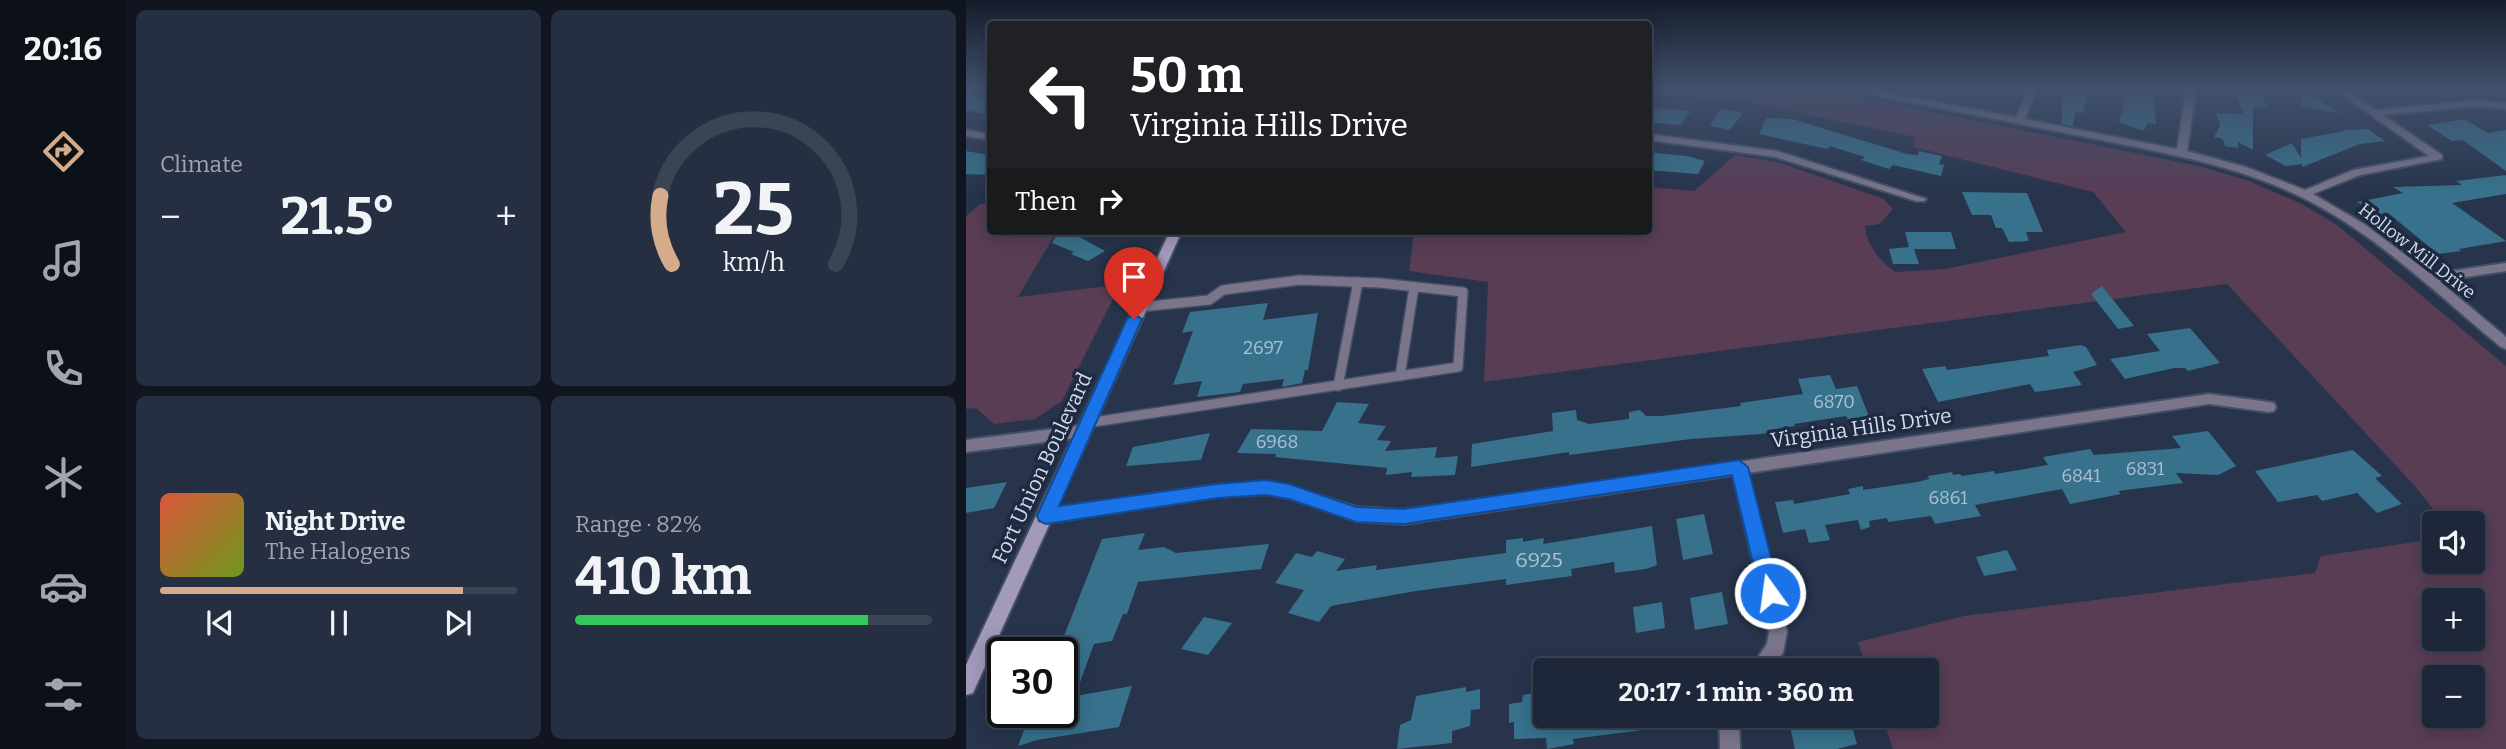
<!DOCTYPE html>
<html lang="en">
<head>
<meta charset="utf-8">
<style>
  :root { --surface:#1d2739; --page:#252f41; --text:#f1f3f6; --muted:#a0a5ae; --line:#3b4453; --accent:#d6ab8b }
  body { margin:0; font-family:Bitter,serif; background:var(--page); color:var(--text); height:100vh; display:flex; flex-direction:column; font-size:26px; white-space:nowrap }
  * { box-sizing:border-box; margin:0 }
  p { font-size:23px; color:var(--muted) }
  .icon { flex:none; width:38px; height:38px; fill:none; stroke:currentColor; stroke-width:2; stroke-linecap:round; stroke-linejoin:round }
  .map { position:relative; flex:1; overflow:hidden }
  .drawer { display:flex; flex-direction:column; gap:10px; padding:10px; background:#10151f; width:840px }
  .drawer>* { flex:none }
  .guide { position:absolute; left:21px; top:21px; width:665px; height:214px; border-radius:7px; box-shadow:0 4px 18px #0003,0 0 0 2px var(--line); background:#202124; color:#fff; overflow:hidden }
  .buttons { position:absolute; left:1456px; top:511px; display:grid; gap:14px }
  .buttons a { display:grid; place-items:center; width:63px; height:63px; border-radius:7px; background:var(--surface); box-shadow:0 4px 18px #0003,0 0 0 2px var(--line); font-size:35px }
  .speed { position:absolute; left:21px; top:637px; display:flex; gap:14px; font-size:35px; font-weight:700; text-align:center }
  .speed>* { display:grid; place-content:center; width:91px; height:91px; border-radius:50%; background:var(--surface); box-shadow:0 4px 18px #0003,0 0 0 2px var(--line); line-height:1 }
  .speed .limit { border:4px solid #111; border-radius:10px; background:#fff; color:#111 }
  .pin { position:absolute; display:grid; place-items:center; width:60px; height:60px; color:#fff; margin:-72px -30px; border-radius:50% 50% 50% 0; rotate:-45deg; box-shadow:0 0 7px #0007 }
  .pin .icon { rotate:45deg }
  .me { position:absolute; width:77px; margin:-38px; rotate:346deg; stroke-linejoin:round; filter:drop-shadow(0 0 5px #0008) }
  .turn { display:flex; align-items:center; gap:24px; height:147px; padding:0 28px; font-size:32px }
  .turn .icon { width:91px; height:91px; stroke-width:2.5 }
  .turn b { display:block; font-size:49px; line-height:60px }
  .then { display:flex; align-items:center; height:66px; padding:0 28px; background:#0003; gap:14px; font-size:26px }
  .big { font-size:52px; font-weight:700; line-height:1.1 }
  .drawer .widget { flex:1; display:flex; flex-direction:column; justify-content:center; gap:10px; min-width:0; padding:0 24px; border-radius:10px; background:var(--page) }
  .drawer .dial { align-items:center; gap:0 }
  .dial svg { height:182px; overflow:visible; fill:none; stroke:var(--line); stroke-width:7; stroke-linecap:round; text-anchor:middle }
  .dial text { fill:var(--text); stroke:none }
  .song { display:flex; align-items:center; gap:21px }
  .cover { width:84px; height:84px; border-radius:10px; background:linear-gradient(135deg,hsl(10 70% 55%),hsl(80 70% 35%)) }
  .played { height:7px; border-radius:4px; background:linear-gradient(90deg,var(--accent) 85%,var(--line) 85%) }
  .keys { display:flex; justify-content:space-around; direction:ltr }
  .heat { display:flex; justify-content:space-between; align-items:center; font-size:38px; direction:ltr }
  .charge { height:10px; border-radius:5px; background:linear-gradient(90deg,#34c759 82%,var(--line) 0) }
  .drawer .tiles { flex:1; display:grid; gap:10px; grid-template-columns:repeat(2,1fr) }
  .trip { position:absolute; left:567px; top:658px; width:406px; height:70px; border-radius:7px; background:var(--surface); box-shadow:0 4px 18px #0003,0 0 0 2px var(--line); font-weight:700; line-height:70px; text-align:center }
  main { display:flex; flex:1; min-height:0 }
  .dock { display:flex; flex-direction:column; width:126px; justify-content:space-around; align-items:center; background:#0c1017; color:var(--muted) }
  .dock .icon { width:49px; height:49px }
  .dock .selected { color:var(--accent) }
  .dock b { font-size:32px; color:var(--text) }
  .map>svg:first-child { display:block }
  .green { fill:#583d55; fill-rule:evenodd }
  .building { fill:#37718b }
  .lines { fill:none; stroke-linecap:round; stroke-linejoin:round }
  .service-casing { stroke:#434f65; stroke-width:12 }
  .minor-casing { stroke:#434f65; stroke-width:4 }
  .tertiary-casing { stroke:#434f65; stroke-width:4 }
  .secondary-casing { stroke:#434f65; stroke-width:4 }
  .service { stroke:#7a758a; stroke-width:9 }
  .minor { fill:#7a758a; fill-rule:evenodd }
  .tertiary { fill:#7a758a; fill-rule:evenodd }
  .secondary { fill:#a299bb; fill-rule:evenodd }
  .route { fill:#1a73e8; stroke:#114b97; stroke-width:2 }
  .labels { text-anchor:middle; stroke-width:7; stroke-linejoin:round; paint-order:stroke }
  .far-street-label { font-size:18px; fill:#d3dbeb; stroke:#1e2a41 }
  .number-label { font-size:18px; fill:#acc0d3 }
  .street-label { font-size:21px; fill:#d3dbeb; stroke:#1e2a41 }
  .near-number-label { font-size:21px; fill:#acc0d3 }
</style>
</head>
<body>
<main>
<nav class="dock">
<b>20:16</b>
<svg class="icon selected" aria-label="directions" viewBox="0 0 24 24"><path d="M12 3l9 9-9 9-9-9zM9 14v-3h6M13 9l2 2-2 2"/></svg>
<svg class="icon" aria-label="music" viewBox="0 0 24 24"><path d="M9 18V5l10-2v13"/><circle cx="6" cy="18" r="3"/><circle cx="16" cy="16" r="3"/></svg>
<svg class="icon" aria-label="phone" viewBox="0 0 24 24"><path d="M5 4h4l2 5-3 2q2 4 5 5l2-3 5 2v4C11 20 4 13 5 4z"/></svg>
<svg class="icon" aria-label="climate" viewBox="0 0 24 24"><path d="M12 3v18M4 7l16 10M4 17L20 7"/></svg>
<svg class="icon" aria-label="car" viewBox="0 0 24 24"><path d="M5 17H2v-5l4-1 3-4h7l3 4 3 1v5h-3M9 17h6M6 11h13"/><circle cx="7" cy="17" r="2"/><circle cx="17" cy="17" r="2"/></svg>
<svg class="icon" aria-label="filters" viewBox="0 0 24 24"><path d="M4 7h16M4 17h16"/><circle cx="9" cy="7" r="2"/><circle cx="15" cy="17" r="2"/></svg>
</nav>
<section class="drawer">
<div class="tiles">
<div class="widget"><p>Climate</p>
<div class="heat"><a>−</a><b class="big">21.5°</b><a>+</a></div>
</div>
<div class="widget dial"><svg viewBox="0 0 100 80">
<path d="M14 69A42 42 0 1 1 86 69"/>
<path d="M14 69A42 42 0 0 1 9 39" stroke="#d6ab8b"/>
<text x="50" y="56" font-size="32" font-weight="700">25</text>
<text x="50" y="72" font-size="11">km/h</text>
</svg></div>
<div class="widget">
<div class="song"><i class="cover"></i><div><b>Night Drive</b><p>The Halogens</p></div></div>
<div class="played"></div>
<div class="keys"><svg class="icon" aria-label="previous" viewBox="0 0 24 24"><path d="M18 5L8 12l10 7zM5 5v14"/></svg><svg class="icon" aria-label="pause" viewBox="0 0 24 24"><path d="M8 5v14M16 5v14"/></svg><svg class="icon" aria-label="next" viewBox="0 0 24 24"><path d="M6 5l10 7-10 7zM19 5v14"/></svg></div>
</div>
<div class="widget"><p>Range · 82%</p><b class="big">410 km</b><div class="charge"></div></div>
</div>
</section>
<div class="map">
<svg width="1540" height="749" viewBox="0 0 1540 749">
  <rect width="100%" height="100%" fill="#27344c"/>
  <g class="green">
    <path d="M683 88H846L1233 166 1283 181 1336 204 1371 225 1540 366V749H927L916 716H961V670H901L892 642 998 616 1349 573 1355 556 1468 539V562H1507V523H1479L1446 483 1261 284 518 382 522 282 443 271 448 231H682L683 187 728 191 769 155 811 162 918 199 927 209 914 224 899 226C900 244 914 261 929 272L979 269 1160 232 1127 192 947 147 949 137 776 101 683 93ZM1468 600H1507V639H1468ZM1468 677H1507V716H1468Z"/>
    <path d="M14 204H24V231H91L52 297 149 285 153 287 96 401 69 419 28 424 10 408 0 409V217Z"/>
  </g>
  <g class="building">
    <path d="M1096 88H1124L1117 113 1109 112 1107 126 1096 124Z"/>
    <path d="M1162 88H1179L1178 93 1187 95 1190 124 1181 123 1178 131 1153 122Z"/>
    <path d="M1269 88 1291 89 1302 108 1287 107V150L1272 142V148L1259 146 1257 139 1248 137 1254 126 1250 113 1278 114 1267 91H1271Z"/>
    <path d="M1335 88H1337L1373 113 1335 106Z"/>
    <path d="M0 91 24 101V115L0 110Z"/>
    <path d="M682 108 707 109 725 111 714 125 682 122Z"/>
    <path d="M754 109 777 113 764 130 744 126Z"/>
    <path d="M800 118 826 119 941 154 952 155 953 151 976 156 973 164 978 165 975 176 927 165 923 169 895 160 899 157 864 146 861 149 793 134Z"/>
    <path d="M1498 119 1522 133 1540 130V171L1497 140 1486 141 1461 125Z"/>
    <path d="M1402 129 1419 141 1394 144 1336 167V164L1320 166 1299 155 1326 143 1335 158V139L1378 131 1376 130Z"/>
    <path d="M0 151 24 155V175L0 174Z"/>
    <path d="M682 152 721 156 739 161 732 174 682 170Z"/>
    <path d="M1540 175V194L1486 203 1540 241 1493 249 1495 251 1472 254 1422 213 1416 216 1391 202 1437 193 1427 187 1496 185 1490 181Z"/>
    <path d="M996 192 1061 193 1077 232H1060L1063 241 1043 242 1036 228H1030L1025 215H1006Z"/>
    <path d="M93 231H103L139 251 122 261 105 254 108 252 86 243Z"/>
    <path d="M939 232H985L990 249H948L953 264H927L923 249 943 247Z"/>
    <path d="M1136 286 1168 326 1152 329 1125 294Z"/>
    <path d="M302 303 297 320 352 313 342 370H339L336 383 316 387 318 379 277 384 274 392 231 397 236 381 207 385 227 331 216 333 224 312Z"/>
    <path d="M1224 328 1254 363 1222 371 1219 368H1208L1159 379 1144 359 1194 351 1181 334Z"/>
    <path d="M1115 345 1120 347 1131 365 1107 372 1116 385 1084 390 1069 392 1064 384 972 402 956 369 979 366 981 370 1083 356 1081 350Z"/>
    <path d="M864 375 870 389 891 386 904 419 883 421 880 416 828 424 829 426 815 428 816 431 795 434 725 439 603 455V452L505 467 506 444 587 431 586 413 610 410 611 420 623 424 663 419V412L674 410 680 416H696L775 406 774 403 837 394 832 379Z"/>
    <path d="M371 402 403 404 392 423 420 426 411 440 425 441 419 451 471 447 469 458 492 456 489 475 445 477 446 472 420 475 421 468 309 457 310 454 271 453 285 429 356 431Z"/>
    <path d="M1242 431 1270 466 1252 475 1210 473 1217 483 1152 491 1155 494 1104 504 1096 489 1009 505 1015 516 969 524 965 516 922 522 921 518 903 521 904 527 895 530 892 520 859 525 864 540 843 543 839 529 817 533 809 502 827 500 828 504 884 494 882 489 897 486V490L951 482 963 479 962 476 986 472 987 475 994 474 996 476 1028 471 1029 474 1082 465 1077 457 1124 449 1128 455 1215 448 1206 436Z"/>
    <path d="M244 433 235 460 160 466 167 447Z"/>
    <path d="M1387 450 1416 476 1409 478 1436 504 1411 513 1391 493 1356 501 1351 495 1312 502 1289 471Z"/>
    <path d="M41 482 28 508 0 513V488Z"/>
    <path d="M738 514 747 554 717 560 710 519Z"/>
    <path d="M686 526 691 565 680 569 649 573 648 562 605 569 606 576 540 585V579L450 591 365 606 353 622 322 613 338 590 309 583 330 553 346 557 351 551 379 559 370 571 411 565 410 570 540 553V540L557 538V542L578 538 577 544Z"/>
    <path d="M179 533 172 550 198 547 210 553 303 544 295 569 172 582 161 614H157L146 641 128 644 109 696 166 686 153 727 71 740 52 746 65 712H96L98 636 136 539Z"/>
    <path d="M1041 550 1051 570 1018 576 1010 557Z"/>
    <path d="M756 592 762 624 729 630 724 598Z"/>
    <path d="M696 602 699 628 670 633 667 607Z"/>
    <path d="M238 617 266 623 242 655 215 649Z"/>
    <path d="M500 687V692L514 689V709L505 710 504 726 486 731V743L431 749 434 725 445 720 450 696Z"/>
    <path d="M579 691V716H675L676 730 607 739 608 744 581 749 580 738 548 739V722L543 723V704L556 702 557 695Z"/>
    <path d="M834 716H883L891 744 871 749H829L823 722 835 720Z"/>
  </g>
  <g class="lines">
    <g class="service-casing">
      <g id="service">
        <path d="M434 376 448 287"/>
        <path d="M372 386 392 282"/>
        <path d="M121 423 492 367 497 292 414 283 334 280 257 290 243 300 174 307"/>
      </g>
    </g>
    <g class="minor-casing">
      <g id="minor">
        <path d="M881 88H898L1050 117 1063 88H1071L1059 119 1211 149 1220 91 1225 88 1230 91 1221 151 1280 167 1339 190 1387 170 1463 156 1367 88H1377L1410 110 1511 100 1540 103V109L1511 106 1417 115 1476 155V159L1394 175 1347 194 1398 224 1465 274 1540 263V271L1473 281 1540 337V349L1535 347C1474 297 1418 241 1347 203 1276 165 1198 153 1120 137 1042 122 964 106 886 91Z"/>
        <path d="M0 130 24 134V140L0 136Z"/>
        <path d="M682 134 811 151 960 199 958 201H950L810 157 682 140Z"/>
        <path d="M1243 394 1303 402 1308 403 1310 407 1308 411 1303 412 1243 404 782 473 821 632 817 653 803 670H783L801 644 803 632 767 475 438 524 390 521 323 498 300 494 251 497 80 523 74 521 72 516 74 511 80 509 251 485 300 482 323 486 390 507 438 510Z"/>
        <path d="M753 716H773L774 749H754Z"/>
      </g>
    </g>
    <g class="tertiary-casing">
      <path id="tertiary" d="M118 425 123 427 125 431 123 435 118 437 0 452V440Z"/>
    </g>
    <g class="secondary-casing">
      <path id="secondary" d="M204 231H216L7 693 0 695V665Z"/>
    </g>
    <use href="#service" class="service"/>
    <use href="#minor" class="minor"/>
    <use href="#tertiary" class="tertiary"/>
    <use href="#secondary" class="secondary"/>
  </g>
  <linearGradient id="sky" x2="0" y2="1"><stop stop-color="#151d2a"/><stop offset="0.46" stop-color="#41506c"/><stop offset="1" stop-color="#41506c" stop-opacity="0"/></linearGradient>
  <rect width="1540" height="192" fill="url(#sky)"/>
  <path class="route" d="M168 314 176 319 93 506 251 484 300 480 323 484 390 507 438 509 773 460 782 467 814 593 811 599 804 602 797 599 794 593 766 475 438 524 390 522 323 499 300 495 251 498 80 524 73 521 71 516 161 319Z"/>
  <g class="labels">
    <g class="far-street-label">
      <text transform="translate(1451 251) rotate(38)" y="6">Hollow Mill Drive</text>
    </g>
    <g class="number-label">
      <text x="297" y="354">2697</text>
      <text x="868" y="408">6870</text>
      <text x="311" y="448">6968</text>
      <text x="1179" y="475">6831</text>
      <text x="1115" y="482">6841</text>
      <text x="982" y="504">6861</text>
    </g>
    <g class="street-label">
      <text transform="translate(895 428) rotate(-8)" y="7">Virginia Hills Drive</text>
      <text transform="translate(76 468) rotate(-65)" y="7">Fort Union Boulevard</text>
    </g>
    <g class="near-number-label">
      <text x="573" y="567">6925</text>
    </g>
  </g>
</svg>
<div class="buttons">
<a><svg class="icon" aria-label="sound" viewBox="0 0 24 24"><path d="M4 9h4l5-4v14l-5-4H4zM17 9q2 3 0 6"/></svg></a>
<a>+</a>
<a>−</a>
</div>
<div class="speed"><div class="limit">30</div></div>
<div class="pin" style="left:168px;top:319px;background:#d93025"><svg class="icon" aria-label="arrive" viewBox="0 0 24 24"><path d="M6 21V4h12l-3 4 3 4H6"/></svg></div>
<svg class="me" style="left:804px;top:593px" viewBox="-20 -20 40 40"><circle r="17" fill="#1a73e8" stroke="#fff" stroke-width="3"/><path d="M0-11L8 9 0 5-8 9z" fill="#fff"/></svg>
<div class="trip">20:17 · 1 min · 360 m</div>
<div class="guide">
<div class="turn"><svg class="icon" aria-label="left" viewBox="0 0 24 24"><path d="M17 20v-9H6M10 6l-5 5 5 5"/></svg><div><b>50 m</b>Virginia Hills Drive</div></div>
<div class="then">Then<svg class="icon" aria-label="right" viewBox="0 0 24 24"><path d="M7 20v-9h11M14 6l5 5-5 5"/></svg></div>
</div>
</div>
</main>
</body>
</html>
